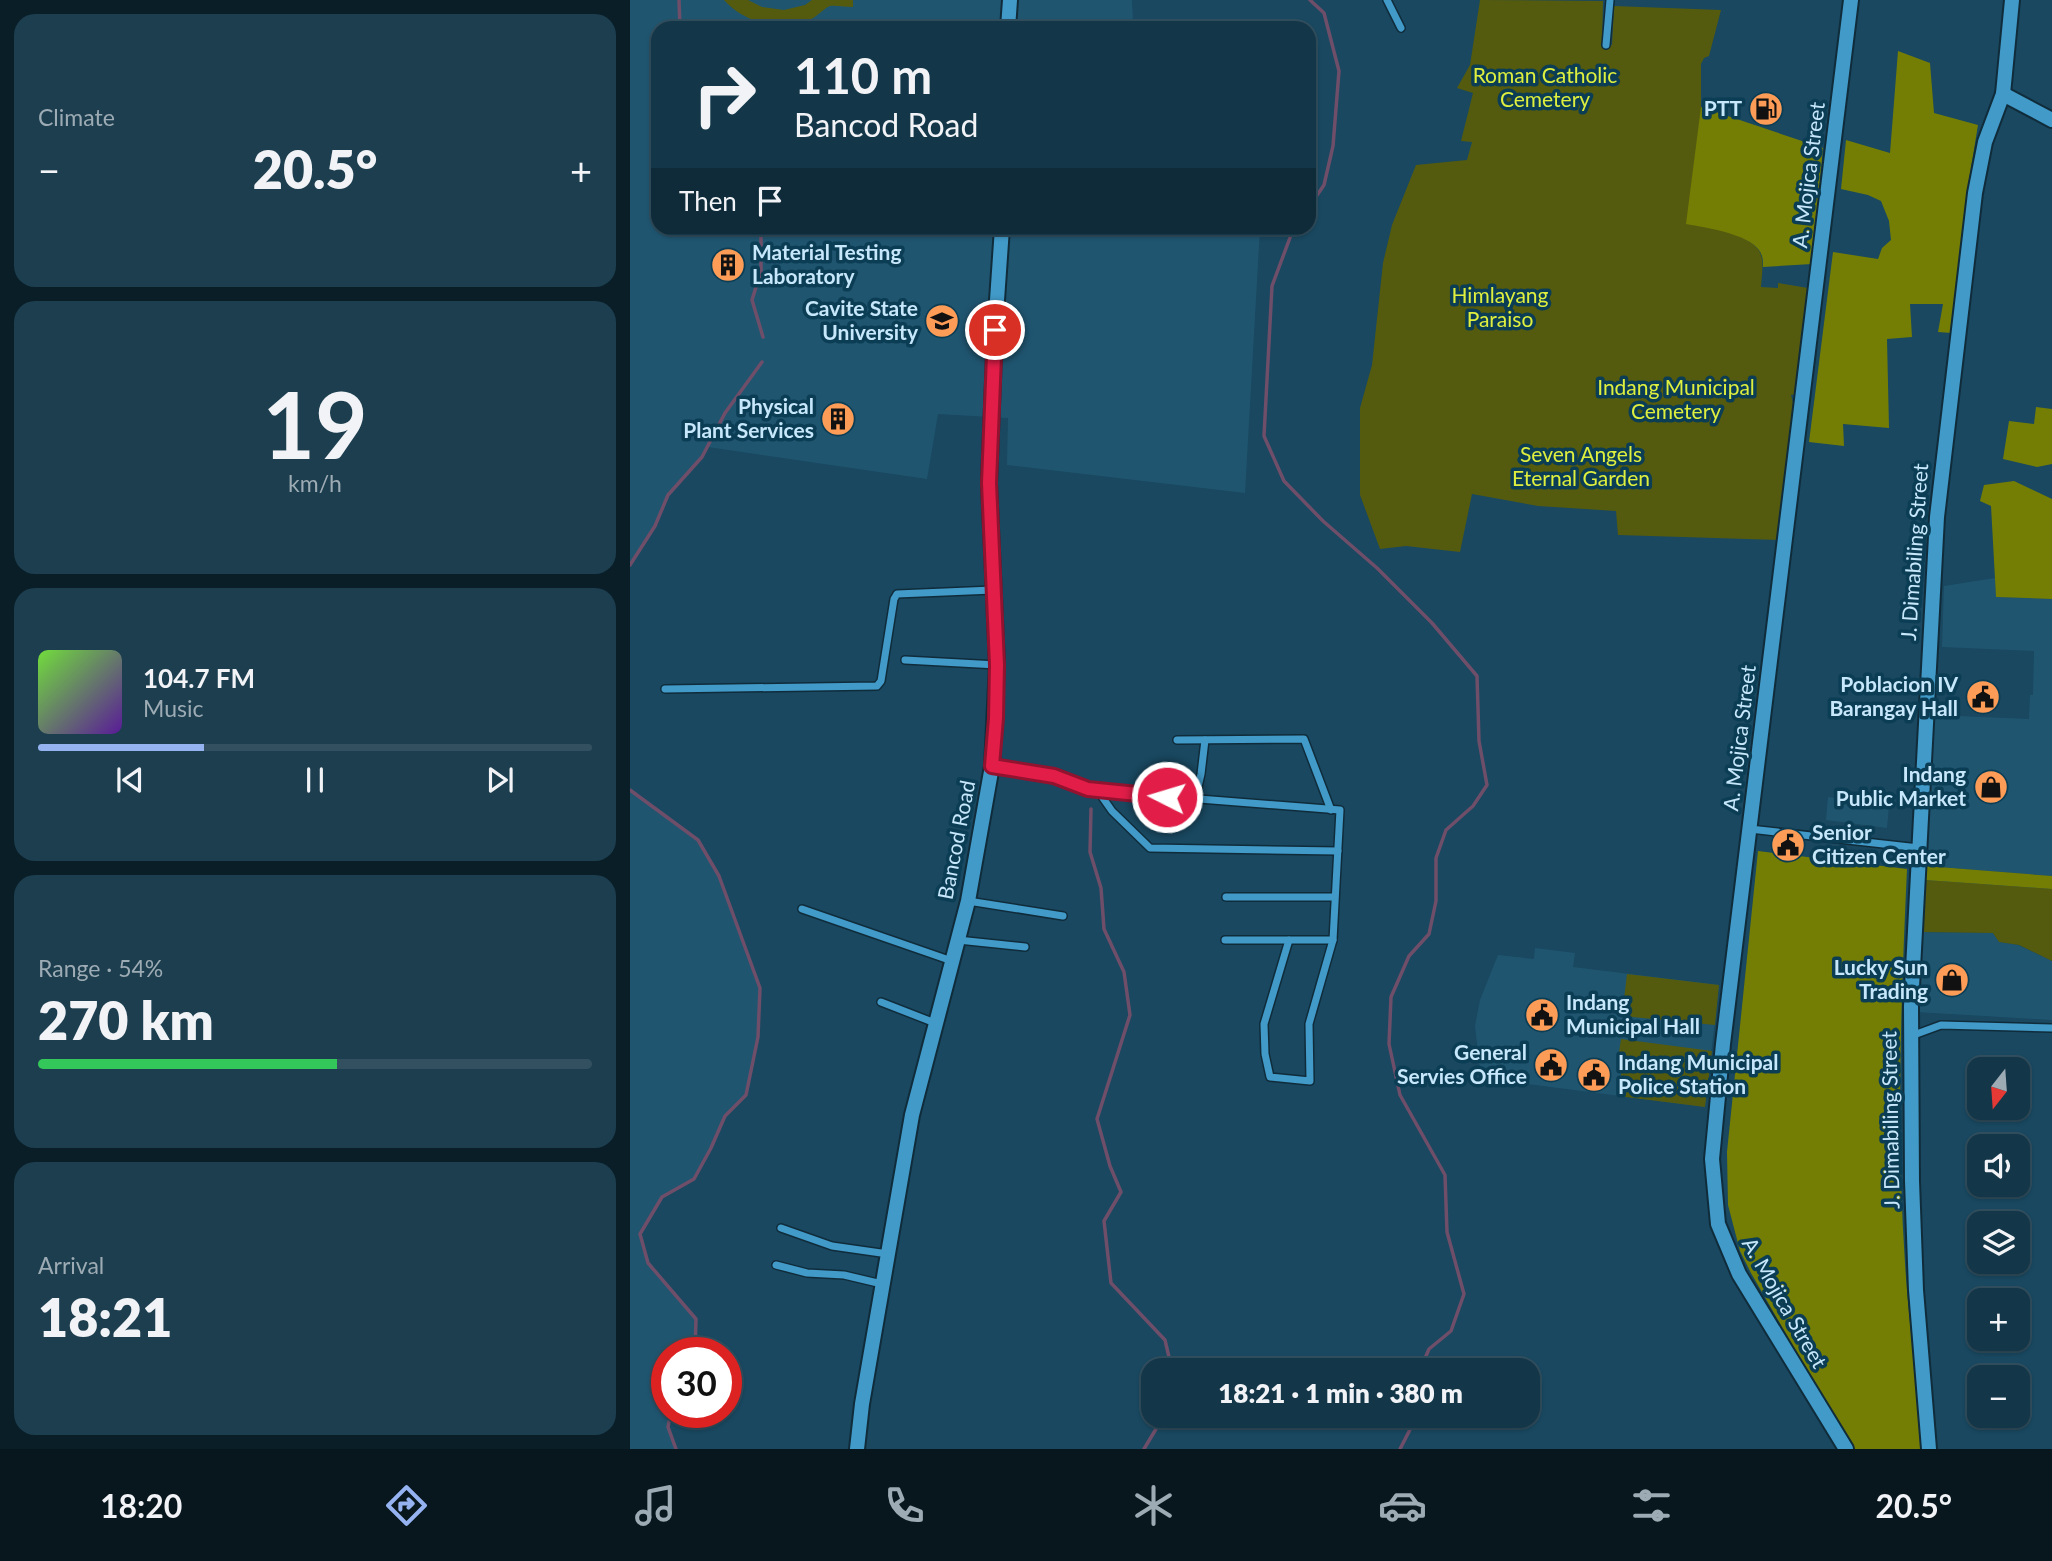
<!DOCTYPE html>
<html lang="en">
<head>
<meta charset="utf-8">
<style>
  :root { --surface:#133648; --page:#1c3e4f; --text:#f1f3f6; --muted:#9dabb4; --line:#325060; --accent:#95b2f1 }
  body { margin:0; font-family:Lato,sans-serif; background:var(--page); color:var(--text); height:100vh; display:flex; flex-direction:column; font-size:26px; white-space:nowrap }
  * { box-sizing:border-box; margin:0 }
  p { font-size:23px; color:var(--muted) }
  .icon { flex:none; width:38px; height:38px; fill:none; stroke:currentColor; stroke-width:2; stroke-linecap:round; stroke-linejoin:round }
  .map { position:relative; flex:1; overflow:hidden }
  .details { display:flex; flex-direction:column; gap:14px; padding:14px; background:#0a1e28; width:630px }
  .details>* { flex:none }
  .banner { position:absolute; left:21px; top:21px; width:665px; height:214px; border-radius:21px; box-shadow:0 2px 5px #0004,0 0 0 2px var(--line); background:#133648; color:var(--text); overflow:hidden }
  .needle { width:46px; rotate:197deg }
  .tools { position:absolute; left:1337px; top:1057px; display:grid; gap:14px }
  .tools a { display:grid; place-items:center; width:63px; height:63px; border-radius:14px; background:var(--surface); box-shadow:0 2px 5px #0004,0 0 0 2px var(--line); font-size:35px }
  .speed { position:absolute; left:21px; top:1337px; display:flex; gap:14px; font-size:35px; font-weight:700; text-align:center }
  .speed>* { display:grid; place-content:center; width:91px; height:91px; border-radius:50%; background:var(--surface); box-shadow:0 2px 5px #0004,0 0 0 2px var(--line); line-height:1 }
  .speed .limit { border:10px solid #d22; background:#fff; color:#111 }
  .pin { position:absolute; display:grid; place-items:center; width:60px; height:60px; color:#fff; margin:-30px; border:4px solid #fff; border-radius:50%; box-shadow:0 2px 7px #0007 }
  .me { position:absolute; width:77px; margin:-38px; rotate:275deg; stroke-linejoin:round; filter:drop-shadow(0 0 5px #0008) }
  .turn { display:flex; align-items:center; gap:24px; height:147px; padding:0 28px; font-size:32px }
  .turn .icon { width:91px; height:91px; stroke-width:2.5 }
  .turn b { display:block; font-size:49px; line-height:60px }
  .then { display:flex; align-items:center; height:66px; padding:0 28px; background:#0003; gap:14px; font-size:26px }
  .big { font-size:52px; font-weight:800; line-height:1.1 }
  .details .card { flex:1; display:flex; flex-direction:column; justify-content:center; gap:10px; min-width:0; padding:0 24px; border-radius:21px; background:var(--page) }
  .details .dial { align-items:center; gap:0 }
  .dial b { font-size:91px; line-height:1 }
  .song { display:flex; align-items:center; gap:21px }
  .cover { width:84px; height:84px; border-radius:10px; background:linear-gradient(135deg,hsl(100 70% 55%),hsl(270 70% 35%)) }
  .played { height:7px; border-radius:4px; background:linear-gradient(90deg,var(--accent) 30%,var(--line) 30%) }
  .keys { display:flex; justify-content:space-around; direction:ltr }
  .heat { display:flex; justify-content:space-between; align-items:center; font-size:38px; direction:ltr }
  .charge { height:10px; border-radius:5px; background:linear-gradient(90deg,#34c759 54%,var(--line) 0) }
  .trip { position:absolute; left:511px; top:1358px; width:399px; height:70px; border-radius:21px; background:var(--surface); box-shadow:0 2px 5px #0004,0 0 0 2px var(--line); font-weight:800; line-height:70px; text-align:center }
  .tab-bar { display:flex; height:112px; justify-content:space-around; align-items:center; background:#08161d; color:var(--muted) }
  .tab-bar .icon { width:49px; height:49px }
  .tab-bar .current { color:var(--accent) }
  .tab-bar b { font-size:32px; color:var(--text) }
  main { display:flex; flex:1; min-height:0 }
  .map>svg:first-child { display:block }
  .built { fill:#205570 }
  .green { fill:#555b0e }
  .forest { fill:#757e04 }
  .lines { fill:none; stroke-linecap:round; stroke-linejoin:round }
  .stream { stroke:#6f4e69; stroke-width:3.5 }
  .street-casing { stroke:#102c3b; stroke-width:10 }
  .secondary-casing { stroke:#102c3b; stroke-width:18 }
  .street { stroke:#419ac8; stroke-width:7 }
  .secondary { stroke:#419ac8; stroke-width:14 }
  .route-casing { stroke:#92132f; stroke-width:18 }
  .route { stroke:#e11d48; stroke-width:12 }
  .labels { text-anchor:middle; stroke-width:7; stroke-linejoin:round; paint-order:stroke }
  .park-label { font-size:21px; fill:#dfef3e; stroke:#0b3d55 }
  .poi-label { font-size:21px; font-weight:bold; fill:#c7e7fb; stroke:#0b3d55; text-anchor:end }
  .street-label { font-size:21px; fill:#c7e7fb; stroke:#0b3d55 }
</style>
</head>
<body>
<main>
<section class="details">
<div class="card"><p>Climate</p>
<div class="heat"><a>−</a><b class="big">20.5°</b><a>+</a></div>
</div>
<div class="card dial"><b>19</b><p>km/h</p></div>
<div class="card">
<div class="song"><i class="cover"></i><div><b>104.7 FM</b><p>Music</p></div></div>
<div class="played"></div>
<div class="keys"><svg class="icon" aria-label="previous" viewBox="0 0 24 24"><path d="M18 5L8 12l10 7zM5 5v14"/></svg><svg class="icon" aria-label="pause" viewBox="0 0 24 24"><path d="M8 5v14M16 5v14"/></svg><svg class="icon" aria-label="next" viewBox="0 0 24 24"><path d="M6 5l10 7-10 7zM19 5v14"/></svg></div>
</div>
<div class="card"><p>Range · 54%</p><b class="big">270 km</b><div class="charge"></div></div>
<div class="card"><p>Arrival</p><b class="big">18:21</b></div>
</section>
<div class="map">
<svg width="1422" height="1449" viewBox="0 0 1422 1449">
  <rect width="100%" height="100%" fill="#194860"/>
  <g class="built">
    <path d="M0 0H502L503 22 513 28H28V228H630L615 493 377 465 378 418 308 414 297 479 78 447 72 457 38 495 25 526 0 565Z"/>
    <path d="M1365 578 1366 597 1422 599V876L1296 866 1304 715 1399 719 1400 695H1403L1404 651 1312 647 1314 586Z"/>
    <path d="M0 790 68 840 89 876 130 988 128 1037 116 1095 95 1116 81 1148 64 1179 32 1197 10 1234 18 1264 66 1319 65 1353H37V1412H41L38 1427 46 1449H0Z"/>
    <path d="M1198 797 1259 806 1257 828 1196 820Z"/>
    <path d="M1291 932 1363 933 1369 942 1388 945 1422 961V1020L1286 1012Z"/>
    <path d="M905 948 945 953 943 967 1089 985 1075 1107 851 1078 845 1026 850 1000 868 955 904 959Z"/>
  </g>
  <g class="green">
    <path d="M94 0H118L132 7 154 10 175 5 182 0H223V7C216 7 206 5 200 6 194 8 188 16 181 19 152 33 116 24 94 0Z"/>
    <path d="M850 0 973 1 972 46 982 45 984 6 1091 10 1079 56 1074 58 1071 64V107L1111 237C1137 249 1133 261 1131 287L1148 288V283L1178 288 1168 394 1161 395 1163 403 1149 540 988 535 986 511 908 506 842 494 830 552 776 546 750 549 730 495V408L742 365 753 263 762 225 786 165 837 160 842 142 831 141 843 93 827 88 840 65Z"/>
    <path d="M1295 880 1422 889V961L1389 945 1369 942 1363 933 1291 932Z"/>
    <path d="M997 974 1089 985 1085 1025 992 1016Z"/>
    <path d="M991 1039 1082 1051 1075 1107 988 1096 992 1068 987 1066Z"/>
  </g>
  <g class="forest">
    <path d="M1268 51 1300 63 1304 113 1348 125 1337 192 1322 333 1308 332 1313 304H1280L1282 337 1257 339 1259 428 1213 424 1214 446 1179 442 1203 252 1248 259 1252 248 1261 240 1259 221 1251 201 1238 195 1211 189 1216 140 1260 153Z"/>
    <path d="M1071 107 1193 148 1182 264 1133 267C1133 263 1133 259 1132 256 1126 234 1076 228 1056 224Z"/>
    <path d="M1406 407 1422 409V464L1407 467 1373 459 1379 421 1404 424Z"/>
    <path d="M1384 481 1422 499V599L1366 597 1361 506 1350 501 1354 485Z"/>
    <path d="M1128 851 1277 869C1271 1000 1266 1132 1275 1263 1279 1326 1287 1387 1296 1449H1222L1121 1273 1110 1251 1098 1205 1097 1152Z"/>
    <path d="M1296 866 1422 876V889L1295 880Z"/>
  </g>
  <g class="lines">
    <g class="stream">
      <path d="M49 0 50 28"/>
      <path d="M679 207 694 185 703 146 709 71 694 13 680 0"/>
      <path d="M131 228V271L122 300 133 337"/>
      <path d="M666 228 661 235 642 286 634 436 654 481 693 521 747 568 802 623 847 676 849 741 857 785 843 806 816 830 806 858V901L799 934 779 956 761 997 759 1044 770 1095 815 1175 817 1232 834 1294 821 1331 799 1349 790 1370"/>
      <path d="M0 565 25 526 38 495 72 457 95 413 132 362"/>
      <path d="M0 790 68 840 89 876 130 988 128 1037 116 1095 95 1116 81 1148 64 1179 32 1197 10 1234 18 1263 66 1319 65 1353"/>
      <path d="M461 809 460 852 471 888 474 929 494 972 500 1015 467 1119 480 1166 491 1192 474 1221 481 1283 535 1340 542 1370"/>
      <path d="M41 1412 38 1427 46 1449"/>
      <path d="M514 1449 529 1424 531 1416"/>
      <path d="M770 1449 787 1416"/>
    </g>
    <g class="street-casing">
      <g id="street">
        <path d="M757 0 771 28"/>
        <path d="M976 45 980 0"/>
        <path d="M275 660 367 665"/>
        <path d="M35 689 247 686 251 681 264 599 267 594 363 590"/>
        <path d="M547 740 674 739 701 810"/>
        <path d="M363 766 424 776 450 787 468 791 710 810 703 940 679 1024 680 1081 640 1077 635 1054 634 1024 659 940"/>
        <path d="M468 791 482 811 520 848 708 851"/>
        <path d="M565 800 571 774 575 740"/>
        <path d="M1120 829 1289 848"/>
        <path d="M596 897H704"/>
        <path d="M338 901 433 916"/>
        <path d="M172 909 322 961"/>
        <path d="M328 940 395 947"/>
        <path d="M595 940H703"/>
        <path d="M251 1002 305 1023"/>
        <path d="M1281 1036 1311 1025 1422 1028"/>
        <path d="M151 1228 202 1246 258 1254"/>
        <path d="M146 1265 177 1273 214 1275 252 1284"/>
      </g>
    </g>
    <g class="secondary-casing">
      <g id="secondary">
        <path d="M378 28 380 0"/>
        <path d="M1373 94 1422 120"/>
        <path d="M227 1449 232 1404 282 1115 338 901 362 766 367 665 359 483 365 329 372 228"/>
        <path d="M1216 1449 1109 1274 1088 1224 1082 1159 1093 1044 1221 0"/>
        <path d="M1299 1449 1286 1290 1282 1181 1281 1006 1307 517 1345 193 1355 142 1373 94 1382 0"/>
      </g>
    </g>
    <use href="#street" class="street"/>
    <use href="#secondary" class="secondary"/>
  </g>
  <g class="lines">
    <g class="route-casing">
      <path id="route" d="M365 330 359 483 367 665 366 718 362 766 424 776 458 789 537 797"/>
    </g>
    <use href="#route" class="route"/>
  </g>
  <defs>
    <g id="fuel-disc" transform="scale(1.75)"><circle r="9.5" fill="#fd9c56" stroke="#0b3d55"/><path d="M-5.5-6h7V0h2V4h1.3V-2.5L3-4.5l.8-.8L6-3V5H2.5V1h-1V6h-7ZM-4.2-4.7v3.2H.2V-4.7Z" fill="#111"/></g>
    <g id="building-disc" transform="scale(1.75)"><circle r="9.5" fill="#fd9c56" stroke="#0b3d55"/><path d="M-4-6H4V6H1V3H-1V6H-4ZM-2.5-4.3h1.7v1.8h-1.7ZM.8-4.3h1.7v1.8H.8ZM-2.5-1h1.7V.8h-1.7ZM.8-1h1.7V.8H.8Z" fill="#111"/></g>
    <g id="university-disc" transform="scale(1.75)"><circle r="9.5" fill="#fd9c56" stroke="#0b3d55"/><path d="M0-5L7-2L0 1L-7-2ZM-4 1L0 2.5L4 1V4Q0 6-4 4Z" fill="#111"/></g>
    <g id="civic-disc" transform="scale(1.75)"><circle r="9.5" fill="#fd9c56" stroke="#0b3d55"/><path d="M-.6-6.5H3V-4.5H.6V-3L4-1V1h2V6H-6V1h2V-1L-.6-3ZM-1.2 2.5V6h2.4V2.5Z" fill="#111"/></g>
    <g id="shop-disc" transform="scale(1.75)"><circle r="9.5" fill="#fd9c56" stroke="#0b3d55"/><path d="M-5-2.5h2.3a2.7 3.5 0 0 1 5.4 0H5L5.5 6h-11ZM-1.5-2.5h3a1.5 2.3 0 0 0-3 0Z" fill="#111"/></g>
  </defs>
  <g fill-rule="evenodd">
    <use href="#fuel-disc" x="1136" y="109"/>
    <use href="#building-disc" x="98" y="265"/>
    <use href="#university-disc" x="312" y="321"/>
    <use href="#building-disc" x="208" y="419"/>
    <use href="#civic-disc" x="1353" y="697"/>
    <use href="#shop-disc" x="1361" y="787"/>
    <use href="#civic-disc" x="1158" y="845"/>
    <use href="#shop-disc" x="1322" y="980"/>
    <use href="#civic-disc" x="912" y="1015"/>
    <use href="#civic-disc" x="921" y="1065"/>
    <use href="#civic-disc" x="964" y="1075"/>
  </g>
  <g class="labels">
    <g class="park-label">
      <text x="915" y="83">Roman Catholic<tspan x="915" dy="24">Cemetery</tspan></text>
      <text x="870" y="303">Himlayang<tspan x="870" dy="24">Paraiso</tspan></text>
      <text x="1046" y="395">Indang Municipal<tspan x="1046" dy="24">Cemetery</tspan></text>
      <text x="951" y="462">Seven Angels<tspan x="951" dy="24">Eternal Garden</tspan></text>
    </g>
    <g class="poi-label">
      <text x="1112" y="116">PTT</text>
      <text x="122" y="260" text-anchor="start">Material Testing<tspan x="122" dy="24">Laboratory</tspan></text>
      <text x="288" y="316">Cavite State<tspan x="288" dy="24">University</tspan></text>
      <text x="184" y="414">Physical<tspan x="184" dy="24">Plant Services</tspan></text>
      <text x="1328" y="692">Poblacion IV<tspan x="1328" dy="24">Barangay Hall</tspan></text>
      <text x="1336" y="782">Indang<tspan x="1336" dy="24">Public Market</tspan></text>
      <text x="1182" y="840" text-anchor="start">Senior<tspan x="1182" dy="24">Citizen Center</tspan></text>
      <text x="1298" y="975">Lucky Sun<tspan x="1298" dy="24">Trading</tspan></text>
      <text x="936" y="1010" text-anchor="start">Indang<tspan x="936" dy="24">Municipal Hall</tspan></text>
      <text x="897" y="1060">General<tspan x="897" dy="24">Servies Office</tspan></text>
      <text x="988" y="1070" text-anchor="start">Indang Municipal<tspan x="988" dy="24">Police Station</tspan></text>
    </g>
    <g class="street-label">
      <text transform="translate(1179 175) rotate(-83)" y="7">A. Mojica Street</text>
      <text transform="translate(1285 552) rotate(-86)" y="7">J. Dimabiling Street</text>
      <text transform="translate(1110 738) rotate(-83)" y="7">A. Mojica Street</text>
      <text transform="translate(327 840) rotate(-79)" y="7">Bancod Road</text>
      <text transform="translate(1261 1120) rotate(-91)" y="7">J. Dimabiling Street</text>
      <text transform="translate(1154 1303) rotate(60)" y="7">A. Mojica Street</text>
    </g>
  </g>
</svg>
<div class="tools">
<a><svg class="needle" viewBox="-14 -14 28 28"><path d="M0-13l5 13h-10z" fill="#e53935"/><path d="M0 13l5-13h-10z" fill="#9dabb4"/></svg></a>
<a><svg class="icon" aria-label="sound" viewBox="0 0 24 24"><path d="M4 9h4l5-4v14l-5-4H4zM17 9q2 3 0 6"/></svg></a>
<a><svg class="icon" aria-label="layers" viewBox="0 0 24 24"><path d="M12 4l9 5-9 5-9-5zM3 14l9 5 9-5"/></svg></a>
<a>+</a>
<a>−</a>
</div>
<div class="speed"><div class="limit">30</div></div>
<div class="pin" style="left:365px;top:330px;background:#d93025"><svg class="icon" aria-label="arrive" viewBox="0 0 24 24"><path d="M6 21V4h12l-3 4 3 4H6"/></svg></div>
<svg class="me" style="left:537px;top:797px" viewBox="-20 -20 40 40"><circle r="17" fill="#e11d48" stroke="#fff" stroke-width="3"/><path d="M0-11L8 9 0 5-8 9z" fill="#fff"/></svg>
<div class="trip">18:21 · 1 min · 380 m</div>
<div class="banner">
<div class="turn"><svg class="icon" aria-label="right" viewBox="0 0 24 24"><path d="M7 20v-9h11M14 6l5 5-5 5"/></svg><div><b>110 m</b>Bancod Road</div></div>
<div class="then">Then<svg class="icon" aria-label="arrive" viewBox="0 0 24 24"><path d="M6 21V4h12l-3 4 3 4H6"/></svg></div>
</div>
</div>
</main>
<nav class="tab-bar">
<b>18:20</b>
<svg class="icon current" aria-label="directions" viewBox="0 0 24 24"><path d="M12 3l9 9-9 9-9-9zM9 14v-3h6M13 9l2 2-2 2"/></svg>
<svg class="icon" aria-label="music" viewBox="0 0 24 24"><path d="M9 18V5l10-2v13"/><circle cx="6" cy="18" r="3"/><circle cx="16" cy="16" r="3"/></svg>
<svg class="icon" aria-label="phone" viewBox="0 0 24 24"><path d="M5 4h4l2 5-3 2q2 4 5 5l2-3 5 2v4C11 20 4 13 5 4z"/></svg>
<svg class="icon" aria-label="climate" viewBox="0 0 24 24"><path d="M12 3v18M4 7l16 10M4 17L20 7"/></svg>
<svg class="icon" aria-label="car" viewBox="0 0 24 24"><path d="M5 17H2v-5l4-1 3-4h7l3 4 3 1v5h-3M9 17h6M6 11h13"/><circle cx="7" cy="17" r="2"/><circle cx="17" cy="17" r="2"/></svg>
<svg class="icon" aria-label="filters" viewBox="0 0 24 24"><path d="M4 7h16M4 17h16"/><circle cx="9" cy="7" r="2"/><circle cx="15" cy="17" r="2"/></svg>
<b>20.5°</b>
</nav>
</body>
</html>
